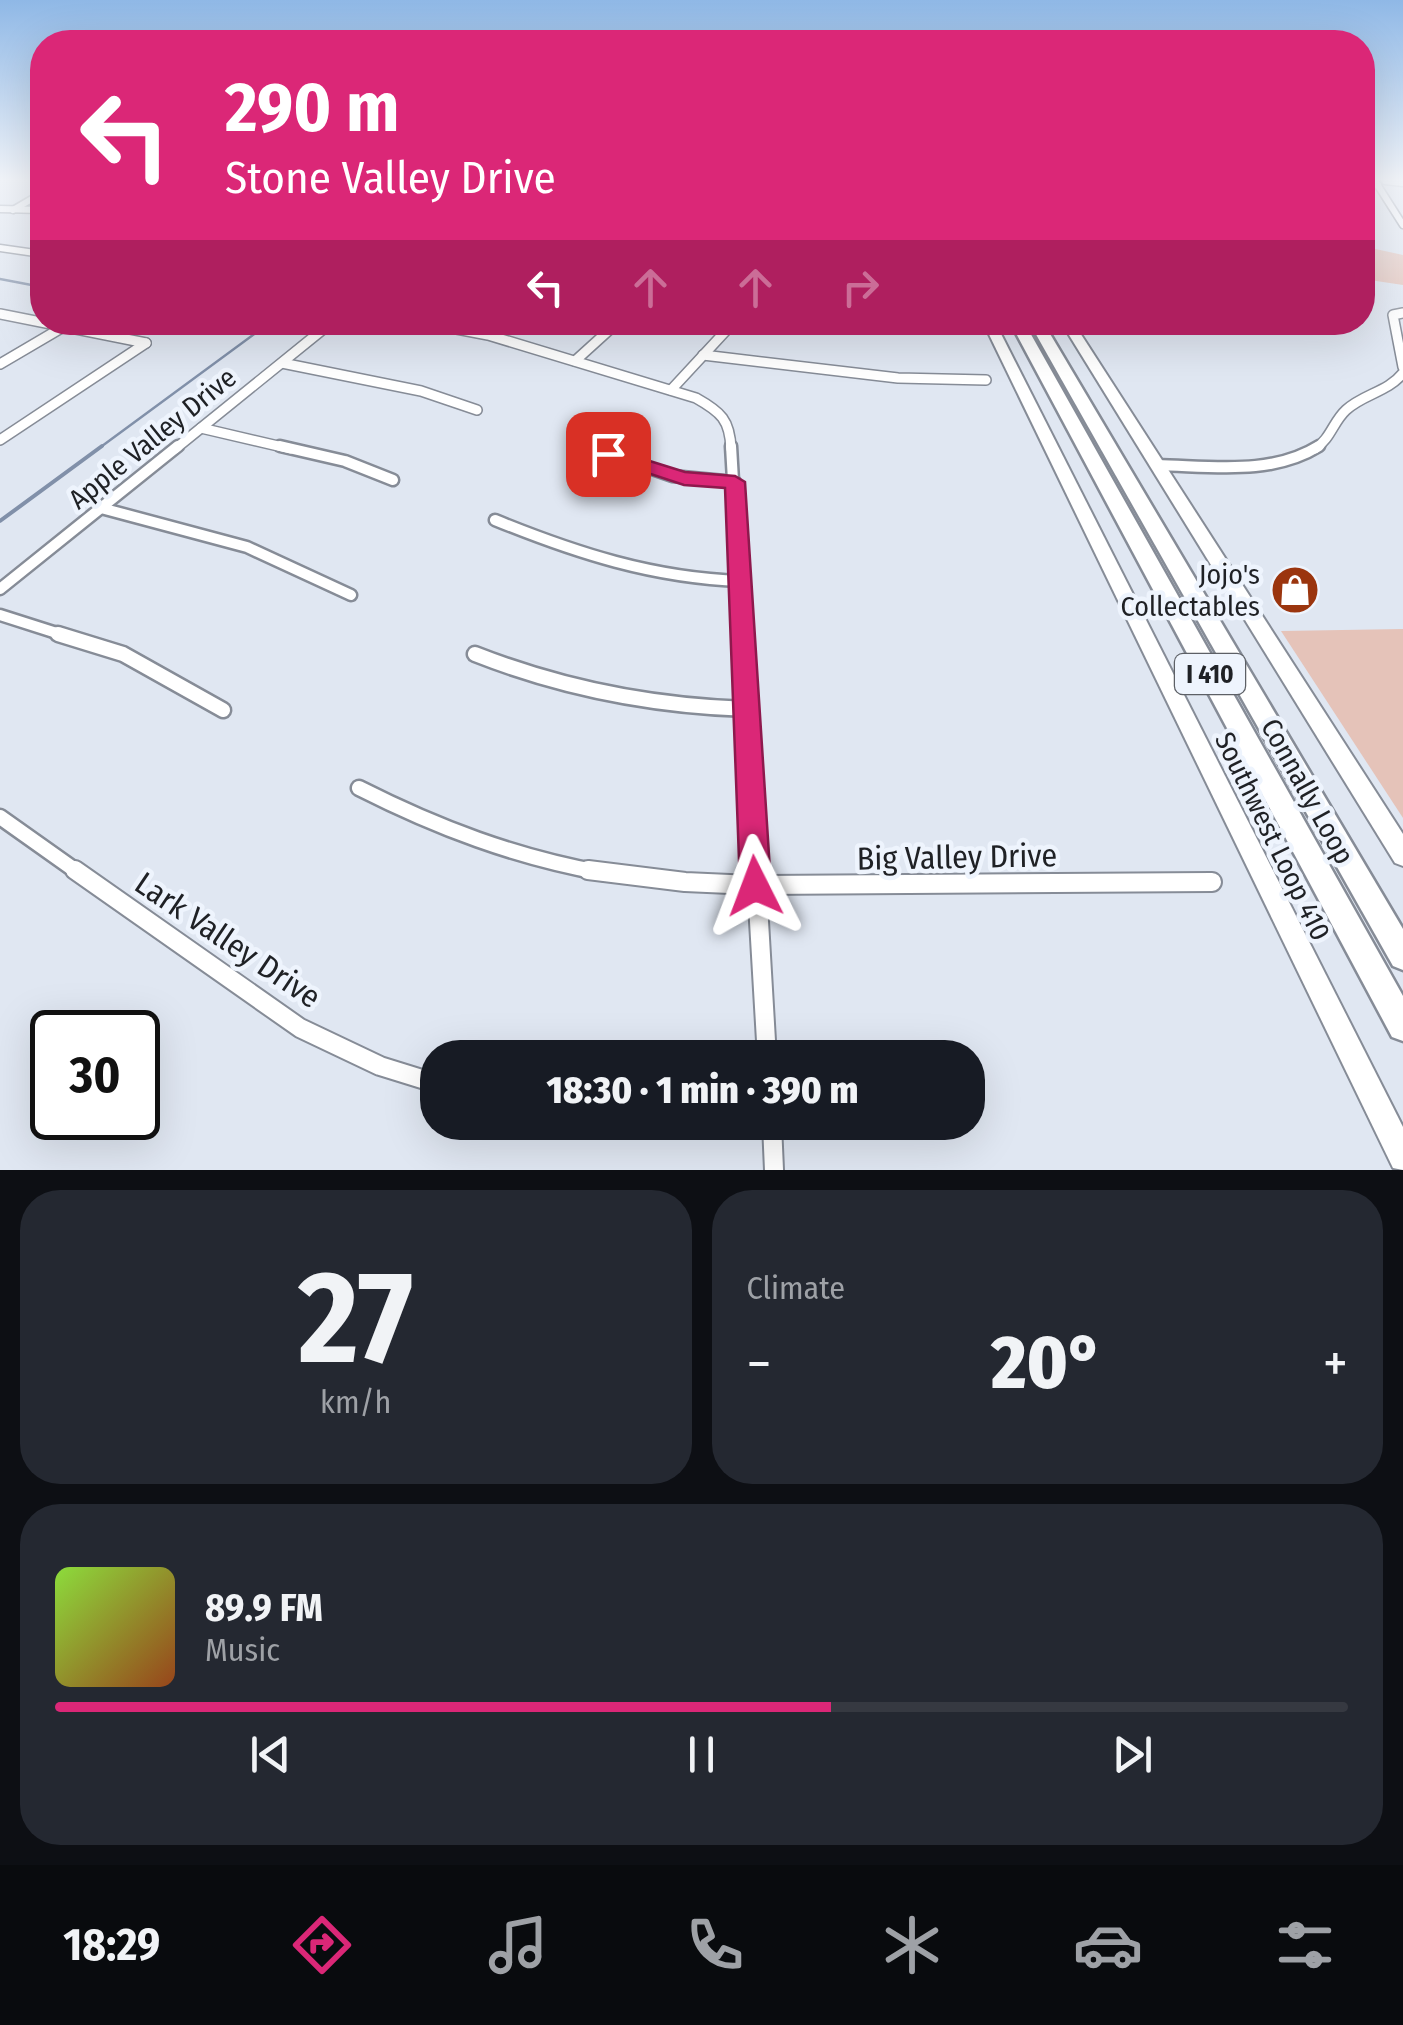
<!DOCTYPE html>
<html lang="en">
<head>
<meta charset="utf-8">
<style>
  :root { --surface:#171b24; --page:#242831; --text:#f1f3f6; --muted:#9ea1a6; --line:#363941; --accent:#db2777 }
  body { margin:0; font-family:"Fira Sans Condensed",sans-serif; background:var(--page); color:var(--text); height:100vh; display:flex; flex-direction:column; font-size:38px; white-space:nowrap }
  * { box-sizing:border-box; margin:0 }
  p { font-size:32px; color:var(--muted) }
  .icon { flex:none; width:55px; height:55px; fill:none; stroke:currentColor; stroke-width:2; stroke-linecap:round; stroke-linejoin:round }
  .map { position:relative; height:1170px; overflow:hidden }
  .drawer { display:flex; flex-direction:column; gap:20px; padding:20px; background:#0d0f14; flex:1 }
  .drawer>* { flex:none }
  .hud { position:absolute; left:30px; top:30px; width:1345px; height:305px; border-radius:40px; box-shadow:0 10px 40px #0002; background:#db2777; color:#fff; overflow:hidden }
  .speed { position:absolute; left:30px; top:1010px; display:flex; gap:20px; font-size:50px; font-weight:700; text-align:center }
  .speed>* { display:grid; place-content:center; width:130px; height:130px; border-radius:50%; background:var(--surface); box-shadow:0 10px 40px #0002; line-height:1 }
  .speed .limit { border:5px solid #111; border-radius:15px; background:#fff; color:#111 }
  .pin { position:absolute; display:grid; place-items:center; width:85px; height:85px; color:#fff; margin:-42px; border-radius:20px; box-shadow:0 5px 15px #0006 }
  .me { position:absolute; width:110px; margin:-55px; rotate:357deg; stroke-linejoin:round; filter:drop-shadow(0 0 8px #0008) }
  .turn { display:flex; align-items:center; gap:35px; height:210px; padding:0 30px; font-size:45px }
  .turn .icon { width:130px; height:130px; stroke-width:2.5 }
  .turn b { display:block; font-size:70px; line-height:85px }
  .lanes { display:flex; align-items:center; height:95px; padding:0 30px; background:#0003; justify-content:center; gap:50px; direction:ltr }
  .lanes .off { opacity:.35 }
  .big { font-size:75px; font-weight:800; line-height:1.1 }
  .drawer .widget { flex:1; display:flex; flex-direction:column; justify-content:center; gap:15px; min-width:0; padding:0 35px; border-radius:40px; background:var(--page) }
  .drawer .dial { align-items:center; gap:0 }
  .dial b { font-size:130px; line-height:1 }
  .song { display:flex; align-items:center; gap:30px }
  .cover { width:120px; height:120px; border-radius:15px; background:linear-gradient(135deg,hsl(90 70% 55%),hsl(20 70% 35%)) }
  .played { height:10px; border-radius:5px; background:linear-gradient(90deg,var(--accent) 60%,var(--line) 60%) }
  .keys { display:flex; justify-content:space-around; direction:ltr }
  .heat { display:flex; justify-content:space-between; align-items:center; font-size:55px; direction:ltr }
  .drawer .tiles { flex:1; display:grid; gap:20px; grid-template-columns:1fr 1fr }
  .widget:last-child { grid-column:span 2 }
  .trip { position:absolute; left:420px; top:1040px; width:565px; height:100px; border-radius:40px; background:var(--surface); box-shadow:0 10px 40px #0002; font-weight:800; line-height:100px; text-align:center }
  .menu { display:flex; height:160px; justify-content:space-around; align-items:center; background:#090b0e; color:var(--muted) }
  .menu .icon { width:70px; height:70px }
  .menu .current { color:var(--accent) }
  .menu b { font-size:45px; color:var(--text) }
  .map>svg:first-child { display:block }
  .green { fill:#e5c3b9 }
  .lines { fill:none; stroke-linecap:round; stroke-linejoin:round }
  .stream-far1 { stroke:#8190a9; stroke-width:2.5 }
  .stream { stroke:#8190a9; stroke-width:4 }
  .minor-far4-casing { stroke:#868c97; stroke-width:9 }
  .minor-far3-casing { stroke:#868c97; stroke-width:12 }
  .minor-far2-casing { stroke:#868c97; stroke-width:15 }
  .minor-far1-casing { stroke:#868c97; stroke-width:19 }
  .minor-casing { stroke:#868c97; stroke-width:22 }
  .secondary-casing { stroke:#868c97; stroke-width:4 }
  .motorway-casing { stroke:#868c97; stroke-width:5 }
  .minor-far4 { stroke:#fff; stroke-width:6 }
  .minor-far3 { stroke:#fff; stroke-width:9 }
  .minor-far2 { stroke:#fff; stroke-width:10 }
  .minor-far1 { stroke:#fff; stroke-width:14 }
  .minor { stroke:#fff; stroke-width:18 }
  .secondary { fill:#fff; fill-rule:evenodd }
  .motorway { fill:#fff; fill-rule:evenodd }
  .route { fill:#db2777; stroke:#8e194d; stroke-width:2.5 }
  .labels { text-anchor:middle; stroke-width:9; stroke-linejoin:round; paint-order:stroke }
  .shield { fill:#eef4fd; stroke:#5d6066; stroke-width:2.5 }
  .shield-label { font-size:25px; font-weight:bold; fill:#1f2125 }
  .street-label { font-size:28px; fill:#1f2125; stroke:#eef4fd }
  .poi-label { font-size:28px; fill:#1f2125; stroke:#eef4fd; text-anchor:end }
  .near-street-label { font-size:32px; fill:#1f2125; stroke:#eef4fd }
</style>
</head>
<body>
<div class="map">
<svg width="1403" height="1170" viewBox="0 0 1403 1170">
  <rect width="100%" height="100%" fill="#e0e7f2"/>
  <g class="green">
    <path d="M1363 233 1371 248 1403 255V285L1363 279Z"/>
    <path d="M1403 629V818L1281 631Z"/>
  </g>
  <g class="lines">
    <g class="stream-far1">
      <path d="M0 279 42 287"/>
      <path d="M227 322 240 325"/>
      <path d="M98 449 261 329 254 328"/>
    </g>
    <path class="stream" d="M0 521 102 446"/>
    <g class="minor-far4-casing">
      <g id="minor-far4">
        <path d="M1375 181 1403 225"/>
        <path d="M1385 181 1403 183"/>
        <path d="M1362 183 1378 185"/>
        <path d="M0 209 42 210"/>
        <path d="M13 210 42 193"/>
        <path d="M0 248 42 254"/>
      </g>
    </g>
    <g class="minor-far3-casing">
      <g id="minor-far3">
        <path d="M1403 313 1393 315 1403 367"/>
        <path d="M0 314 146 343"/>
        <path d="M420 322 488 335 696 398C721 412 730 420 731 449"/>
        <path d="M914 322 959 323"/>
        <path d="M703 355 898 378 986 380"/>
        <path d="M575 361 618 322"/>
        <path d="M282 363 421 391 477 410"/>
        <path d="M0 364 63 327"/>
        <path d="M671 390 734 322"/>
        <path d="M201 428 291 449"/>
        <path d="M0 440 146 343"/>
        <path d="M577 443 593 449"/>
        <path d="M175 449 332 322"/>
        <path d="M1315 449C1331 438 1333 422 1346 410 1363 394 1388 392 1403 373"/>
      </g>
    </g>
    <g class="minor-far2-casing">
      <g id="minor-far2">
        <path d="M280 446 345 461 393 480"/>
        <path d="M586 446 672 476 735 482"/>
        <path d="M731 446 742 636"/>
        <path d="M1157 465C1211 466 1271 476 1319 446"/>
        <path d="M101 508 247 547 351 595"/>
        <path d="M495 520C576 553 653 578 741 581"/>
        <path d="M0 589 178 446"/>
        <path d="M0 615 66 636"/>
      </g>
    </g>
    <g class="minor-far1-casing">
      <g id="minor-far1">
        <path d="M58 634 123 654 223 710"/>
        <path d="M742 634 756 873"/>
        <path d="M475 654C564 689 652 706 747 709"/>
        <path d="M359 788C438 828 515 857 603 873"/>
        <path d="M0 817 79 873"/>
      </g>
    </g>
    <g class="minor-casing">
      <g id="minor">
        <path d="M75 870 300 1028 380 1066 438 1084"/>
        <path d="M588 870 685 882 752 885 1212 882"/>
        <path d="M756 870 767 1058"/>
        <path d="M637 1122 772 1127"/>
        <path d="M772 1124 774 1170"/>
      </g>
    </g>
    <g class="secondary-casing">
      <g id="secondary">
        <path d="M983 322H995L1403 1127V1170L1393 1168Z"/>
        <path d="M1061 322H1073L1403 834V866L1395 863Z"/>
      </g>
    </g>
    <g class="motorway-casing">
      <g id="motorway">
        <path d="M1010 322H1024L1403 996V1041L1392 1037Z"/>
        <path d="M1029 322H1043L1403 929V970L1393 966Z"/>
      </g>
    </g>
    <use href="#minor-far4" class="minor-far4"/>
    <use href="#minor-far3" class="minor-far3"/>
    <use href="#minor-far2" class="minor-far2"/>
    <use href="#minor-far1" class="minor-far1"/>
    <use href="#minor" class="minor"/>
    <use href="#secondary" class="secondary"/>
    <use href="#motorway" class="motorway"/>
  </g>
  <linearGradient id="sky" x2="0" y2="1"><stop stop-color="#8fb8e6"/><stop offset="0.52" stop-color="#f1f4f9"/><stop offset="1" stop-color="#f1f4f9" stop-opacity="0"/></linearGradient>
  <rect width="1403" height="345" fill="url(#sky)"/>
  <path class="route" d="M608 448 685 472 735 476 745 482 771 886 766 897 755 902 744 897 740 886 725 488 684 485 602 458 599 454Z"/>
  <defs>
    <g id="shop-disc" transform="scale(2.5)"><circle r="9.5" fill="#9b350e" stroke="#eef4fd"/><path d="M-5-2.5h2.3a2.7 3.5 0 0 1 5.4 0H5L5.5 6h-11ZM-1.5-2.5h3a1.5 2.3 0 0 0-3 0Z" fill="#fff"/></g>
  </defs>
  <g fill-rule="evenodd">
    <use href="#shop-disc" x="1295" y="590"/>
  </g>
  <g class="labels">
    <rect class="shield" x="1175" y="654" width="70" height="40" rx="8"/>
    <g class="shield-label">
      <text x="1210" y="683">I 410</text>
    </g>
    <g class="street-label">
      <text transform="translate(152 438) rotate(-39)" y="10">Apple Valley Drive</text>
      <text transform="translate(1308 791) rotate(61)" y="10">Connally Loop</text>
      <text transform="translate(1273 836) rotate(64)" y="10">Southwest Loop 410</text>
    </g>
    <g class="poi-label">
      <text x="1260" y="584">Jojo's<tspan x="1260" dy="32">Collectables</tspan></text>
    </g>
    <g class="near-street-label">
      <text transform="translate(957 857) rotate(-1)" y="11">Big Valley Drive</text>
      <text transform="translate(228 940) rotate(34)" y="11">Lark Valley Drive</text>
    </g>
  </g>
</svg>
<div class="speed"><div class="limit">30</div></div>
<div class="pin" style="left:608px;top:454px;background:#d93025"><svg class="icon" aria-label="arrive" viewBox="0 0 24 24"><path d="M6 21V4h12l-3 4 3 4H6"/></svg></div>
<svg class="me" style="left:755px;top:886px" viewBox="-20 -20 40 40"><path d="M0-17L14 15 0 8-14 15z" fill="#db2777" stroke="#fff" stroke-width="4"/></svg>
<div class="trip">18:30 · 1 min · 390 m</div>
<div class="hud">
<div class="turn"><svg class="icon" aria-label="left" viewBox="0 0 24 24"><path d="M17 20v-9H6M10 6l-5 5 5 5"/></svg><div><b>290 m</b>Stone Valley Drive</div></div>
<div class="lanes"><svg class="icon" aria-label="left" viewBox="0 0 24 24"><path d="M17 20v-9H6M10 6l-5 5 5 5"/></svg><svg class="icon off" aria-label="ahead" viewBox="0 0 24 24"><path d="M12 20V5M6 11l6-6 6 6"/></svg><svg class="icon off" aria-label="ahead" viewBox="0 0 24 24"><path d="M12 20V5M6 11l6-6 6 6"/></svg><svg class="icon off" aria-label="right" viewBox="0 0 24 24"><path d="M7 20v-9h11M14 6l5 5-5 5"/></svg></div>
</div>
</div>
<section class="drawer">
<div class="tiles">
<div class="widget dial"><b>27</b><p>km/h</p></div>
<div class="widget"><p>Climate</p>
<div class="heat"><a>−</a><b class="big">20°</b><a>+</a></div>
</div>
<div class="widget">
<div class="song"><i class="cover"></i><div><b>89.9 FM</b><p>Music</p></div></div>
<div class="played"></div>
<div class="keys"><svg class="icon" aria-label="previous" viewBox="0 0 24 24"><path d="M18 5L8 12l10 7zM5 5v14"/></svg><svg class="icon" aria-label="pause" viewBox="0 0 24 24"><path d="M8 5v14M16 5v14"/></svg><svg class="icon" aria-label="next" viewBox="0 0 24 24"><path d="M6 5l10 7-10 7zM19 5v14"/></svg></div>
</div>
</div>
</section>
<nav class="menu">
<b>18:29</b>
<svg class="icon current" aria-label="directions" viewBox="0 0 24 24"><path d="M12 3l9 9-9 9-9-9zM9 14v-3h6M13 9l2 2-2 2"/></svg>
<svg class="icon" aria-label="music" viewBox="0 0 24 24"><path d="M9 18V5l10-2v13"/><circle cx="6" cy="18" r="3"/><circle cx="16" cy="16" r="3"/></svg>
<svg class="icon" aria-label="phone" viewBox="0 0 24 24"><path d="M5 4h4l2 5-3 2q2 4 5 5l2-3 5 2v4C11 20 4 13 5 4z"/></svg>
<svg class="icon" aria-label="climate" viewBox="0 0 24 24"><path d="M12 3v18M4 7l16 10M4 17L20 7"/></svg>
<svg class="icon" aria-label="car" viewBox="0 0 24 24"><path d="M5 17H2v-5l4-1 3-4h7l3 4 3 1v5h-3M9 17h6M6 11h13"/><circle cx="7" cy="17" r="2"/><circle cx="17" cy="17" r="2"/></svg>
<svg class="icon" aria-label="filters" viewBox="0 0 24 24"><path d="M4 7h16M4 17h16"/><circle cx="9" cy="7" r="2"/><circle cx="15" cy="17" r="2"/></svg>
</nav>
</body>
</html>
